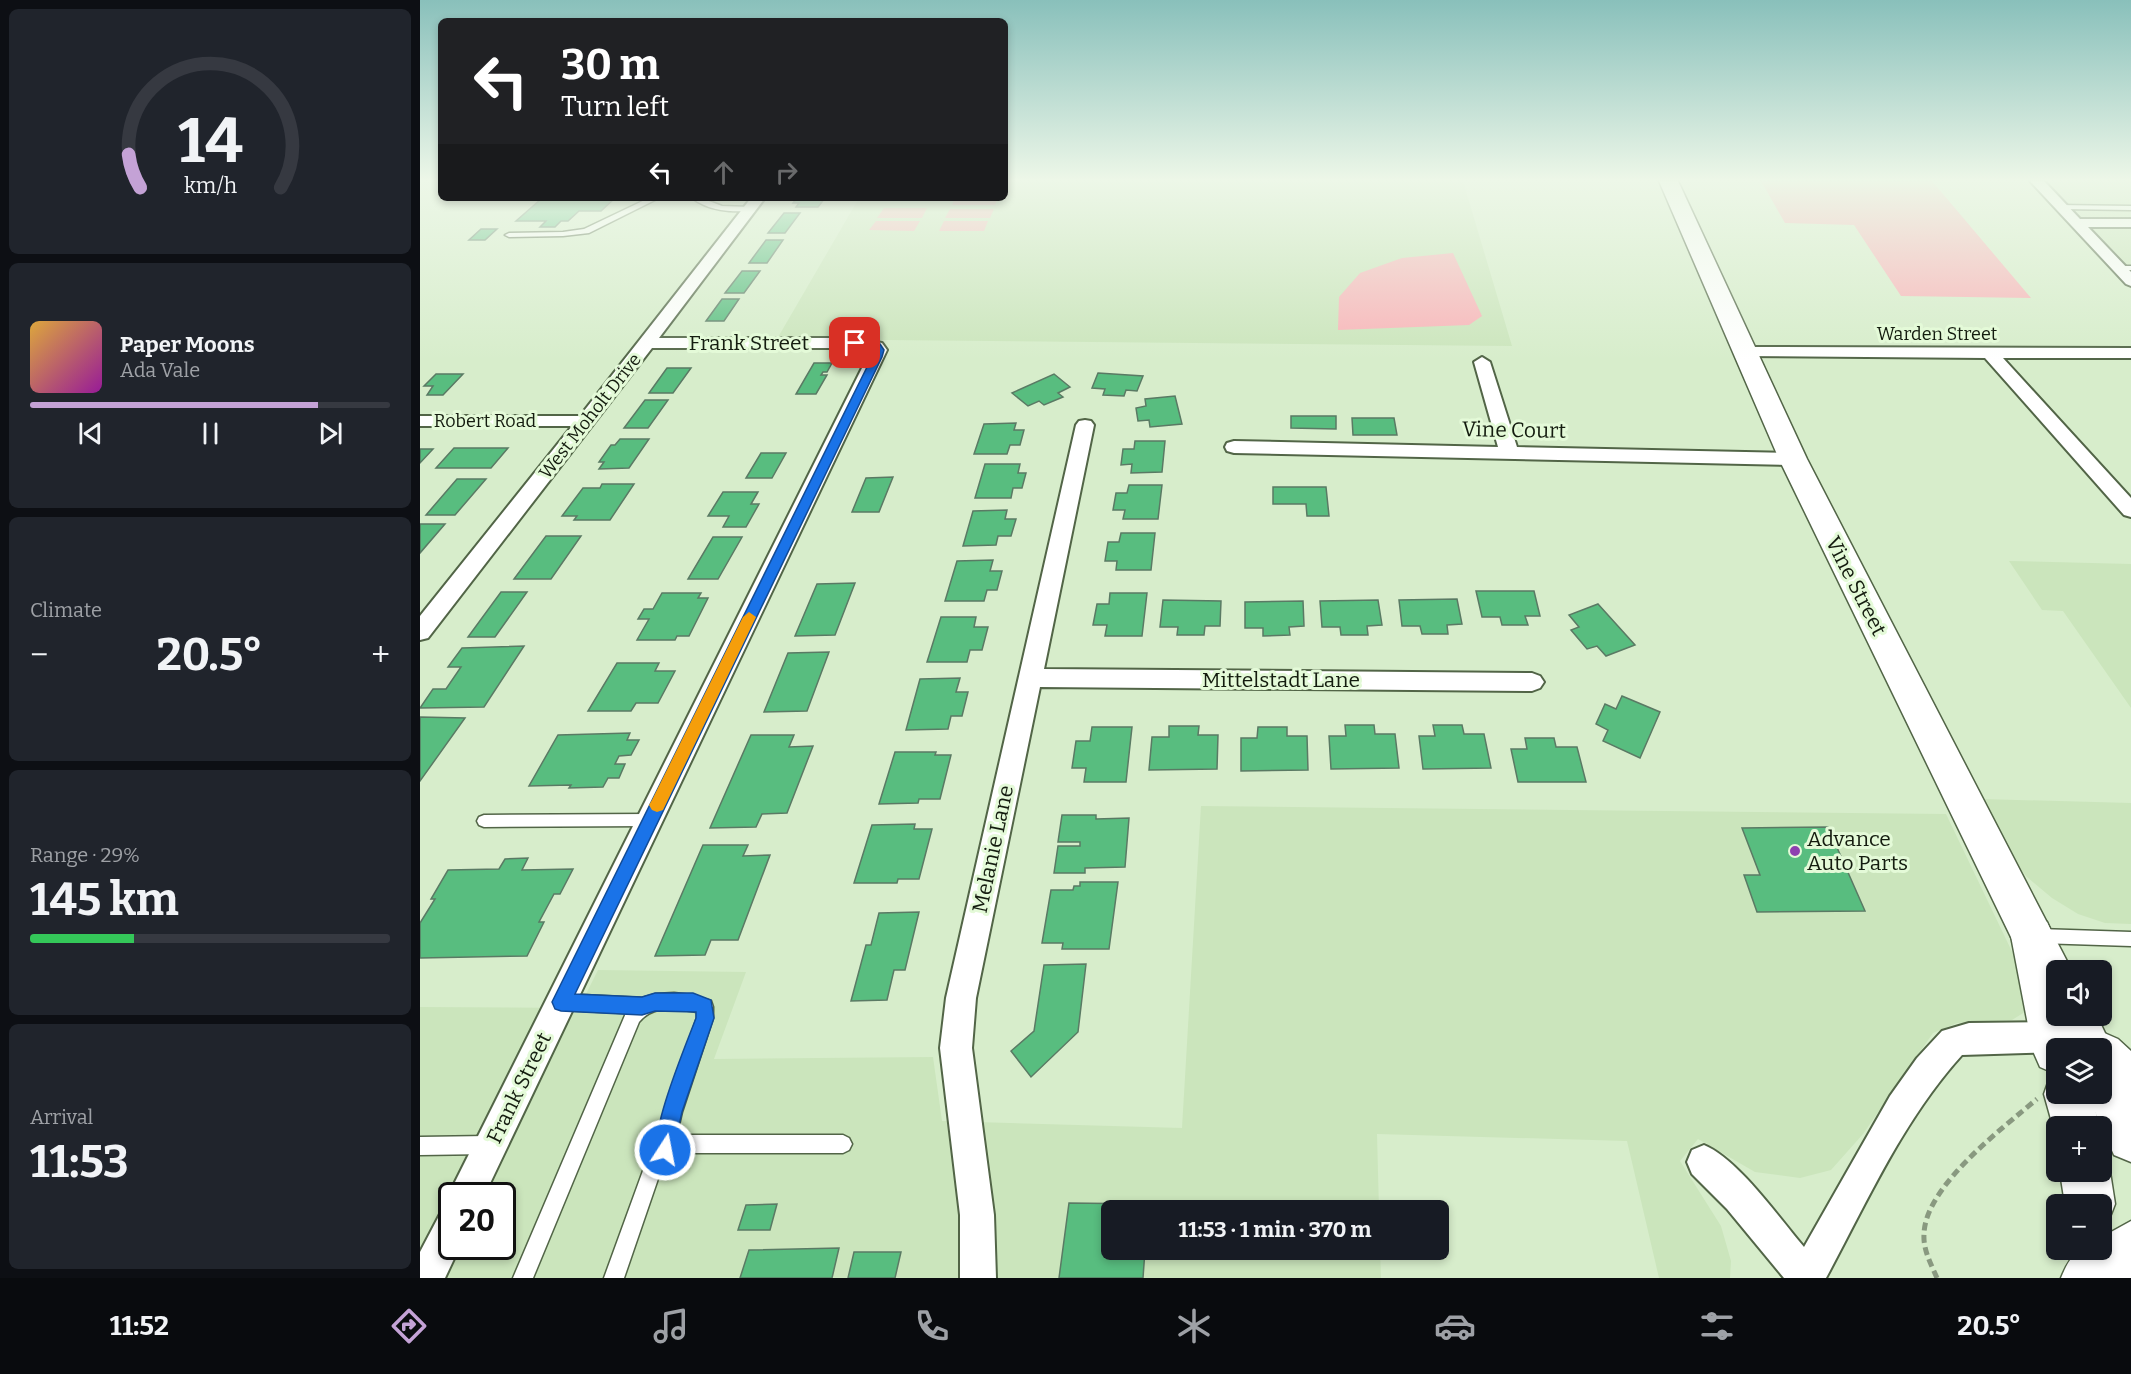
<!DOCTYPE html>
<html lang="en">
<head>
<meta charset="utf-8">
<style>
  :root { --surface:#171b24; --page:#20242c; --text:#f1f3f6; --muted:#9ea1a6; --line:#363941; --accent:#c4a2d6 }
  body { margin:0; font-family:Bitter,serif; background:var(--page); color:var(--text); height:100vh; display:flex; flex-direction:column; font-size:22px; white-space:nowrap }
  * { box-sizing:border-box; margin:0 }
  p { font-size:20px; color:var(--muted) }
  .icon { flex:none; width:33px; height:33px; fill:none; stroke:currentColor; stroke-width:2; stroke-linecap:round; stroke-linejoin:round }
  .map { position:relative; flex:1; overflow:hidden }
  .drawer { display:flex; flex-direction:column; gap:9px; padding:9px; background:#0d0f14; width:420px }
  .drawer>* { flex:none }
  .guide { position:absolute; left:18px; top:18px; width:570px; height:183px; border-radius:9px; box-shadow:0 3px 9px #0003; background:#202124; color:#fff; overflow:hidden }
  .buttons { position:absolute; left:1626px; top:960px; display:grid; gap:12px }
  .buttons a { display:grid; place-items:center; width:66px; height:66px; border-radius:9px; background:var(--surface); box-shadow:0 3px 9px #0003; font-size:30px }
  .speed { position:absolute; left:18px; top:1182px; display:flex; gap:12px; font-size:30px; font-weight:700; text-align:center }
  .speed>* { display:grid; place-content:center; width:78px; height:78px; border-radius:50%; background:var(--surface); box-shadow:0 3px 9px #0003; line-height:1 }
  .speed .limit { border:3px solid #111; border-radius:9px; background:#fff; color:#111 }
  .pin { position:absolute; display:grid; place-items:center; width:51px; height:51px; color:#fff; margin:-26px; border-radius:12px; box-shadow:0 3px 9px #0006 }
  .me { position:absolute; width:66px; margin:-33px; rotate:11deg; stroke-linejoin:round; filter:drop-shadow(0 0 4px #0008) }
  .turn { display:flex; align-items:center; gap:21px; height:126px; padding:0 24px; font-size:27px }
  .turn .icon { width:78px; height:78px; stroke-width:2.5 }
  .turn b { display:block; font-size:42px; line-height:51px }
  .lanes { display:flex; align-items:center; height:57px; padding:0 24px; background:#0003; justify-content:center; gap:30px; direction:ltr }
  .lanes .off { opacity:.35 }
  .big { font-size:45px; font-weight:700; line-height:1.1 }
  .drawer .widget { flex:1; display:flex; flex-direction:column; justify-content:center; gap:9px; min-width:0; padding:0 21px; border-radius:9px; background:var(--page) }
  .drawer .dial { align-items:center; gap:0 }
  .dial svg { height:156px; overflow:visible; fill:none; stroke:var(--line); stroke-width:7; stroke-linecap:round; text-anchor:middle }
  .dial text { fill:var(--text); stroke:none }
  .song { display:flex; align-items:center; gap:18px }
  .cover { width:72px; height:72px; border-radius:9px; background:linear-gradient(135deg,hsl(40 70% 55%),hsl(300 70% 35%)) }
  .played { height:6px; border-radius:3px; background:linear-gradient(90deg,var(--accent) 80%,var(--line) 80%) }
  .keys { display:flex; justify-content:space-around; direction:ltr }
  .heat { display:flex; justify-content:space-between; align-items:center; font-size:33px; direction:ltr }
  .charge { height:9px; border-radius:4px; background:linear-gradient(90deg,#34c759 29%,var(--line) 0) }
  .trip { position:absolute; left:681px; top:1200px; width:348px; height:60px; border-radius:9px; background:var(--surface); box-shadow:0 3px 9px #0003; font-weight:700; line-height:60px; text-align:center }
  .tabs { display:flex; height:96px; justify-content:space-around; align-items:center; background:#090b0e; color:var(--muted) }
  .tabs .icon { width:42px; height:42px }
  .tabs .selected { color:var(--accent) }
  .tabs b { font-size:27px; color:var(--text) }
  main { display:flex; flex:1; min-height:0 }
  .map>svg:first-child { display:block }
  .built { fill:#cbe5bc; fill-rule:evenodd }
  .green { fill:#f9b3b8 }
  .building { fill:#58bd7f; stroke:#5a7a64; stroke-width:1.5 }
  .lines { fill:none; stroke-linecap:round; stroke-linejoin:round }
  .lane-casing { stroke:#526547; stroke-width:3 }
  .street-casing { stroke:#526547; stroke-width:4 }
  .secondary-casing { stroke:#526547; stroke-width:3 }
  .primary-casing { stroke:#526547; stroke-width:3 }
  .path { stroke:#899980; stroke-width:5; stroke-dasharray:8 4.5; stroke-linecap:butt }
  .lane { fill:#fff; fill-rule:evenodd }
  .street { fill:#fff; fill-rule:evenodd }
  .secondary { fill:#fff; fill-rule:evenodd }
  .primary { fill:#fff; fill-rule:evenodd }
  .route { fill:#1a73e8; stroke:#114b97; stroke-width:1.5 }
  .slow { fill:#f59e0b }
  .poi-dot { fill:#8e40b0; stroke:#e4fad8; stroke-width:2 }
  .labels { text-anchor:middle; stroke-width:6; stroke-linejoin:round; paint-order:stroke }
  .far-street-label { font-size:18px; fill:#141c0f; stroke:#e4fad8 }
  .street-label { font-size:21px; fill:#141c0f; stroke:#e4fad8 }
  .poi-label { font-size:21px; fill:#141c0f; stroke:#e4fad8; text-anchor:start }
</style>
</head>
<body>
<main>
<section class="drawer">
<div class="widget dial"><svg viewBox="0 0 100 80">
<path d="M14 69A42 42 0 1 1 86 69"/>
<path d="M14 69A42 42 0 0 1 8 52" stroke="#c4a2d6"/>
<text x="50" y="56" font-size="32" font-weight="700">14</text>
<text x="50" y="72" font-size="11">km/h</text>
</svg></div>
<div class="widget">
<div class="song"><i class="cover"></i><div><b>Paper Moons</b><p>Ada Vale</p></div></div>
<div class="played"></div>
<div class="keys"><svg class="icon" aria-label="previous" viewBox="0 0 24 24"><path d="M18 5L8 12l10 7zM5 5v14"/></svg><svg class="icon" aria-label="pause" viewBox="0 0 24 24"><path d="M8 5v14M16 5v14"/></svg><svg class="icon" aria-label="next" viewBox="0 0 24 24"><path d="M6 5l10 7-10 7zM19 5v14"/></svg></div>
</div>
<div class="widget"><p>Climate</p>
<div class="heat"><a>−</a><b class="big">20.5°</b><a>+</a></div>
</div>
<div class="widget"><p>Range · 29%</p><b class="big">145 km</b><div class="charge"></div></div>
<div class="widget"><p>Arrival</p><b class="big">11:53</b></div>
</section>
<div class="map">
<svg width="1711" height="1278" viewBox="0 0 1711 1278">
  <rect width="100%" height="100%" fill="#d7edcb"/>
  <g class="built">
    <path d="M585 181H1043L1092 346 357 339 439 198H585Z"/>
    <path d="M1621 181H1711V275Z"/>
    <path d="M1589 561 1711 564V708L1643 611 1622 610Z"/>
    <path d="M1562 799 1711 803V924L1685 923 1658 914 1632 898 1607 877 1597 865Z"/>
    <path d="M781 806 1526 814 1608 985V1010L1592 1020 1537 1023 1513 1033 1443 1134 1411 1170 1380 1178 1335 1172 1278 1139 1260 1161 1301 1226 1311 1261 1310 1278H1239L1207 1141 957 1134 959 1210H692V1250H960L961 1278H0V1007L159 1008 178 970 326 972 294 1059 513 1057 522 1121 762 1128ZM32 1196H82V1246H32Z"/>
  </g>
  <g class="green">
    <path d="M1341 181H1512L1611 298 1481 296 1434 225 1365 223Z"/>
    <path d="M535 198H578L575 205H532Z"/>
    <path d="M464 208H507L502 218H457Z"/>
    <path d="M530 209H574L570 218H525Z"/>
    <path d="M456 221H500L494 231 449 230Z"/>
    <path d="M524 221H568L564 231H519Z"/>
    <path d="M1033 253 1062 316 1049 325 918 330 919 297 940 273 982 258Z"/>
  </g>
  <g class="building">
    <path d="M145 198H195L181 211H159L148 221H141L135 227H120L126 221H96L120 200Z"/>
    <path d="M377 198H405L398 207H376L379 203H373Z"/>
    <path d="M364 213H380L365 233H348Z"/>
    <path d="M61 229H77L65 240H49Z"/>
    <path d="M346 240H363L347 263H329Z"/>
    <path d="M322 271H340L324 293H305Z"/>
    <path d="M302 299H319L304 321H286Z"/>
    <path d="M394 363H412L407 372H403L401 375H407L396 394H376Z"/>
    <path d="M247 368H271L253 393H229Z"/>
    <path d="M678 373 723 376 717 391 706 390 704 396 683 395 685 389 672 388Z"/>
    <path d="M16 374H43L23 395H7L13 386H4Z"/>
    <path d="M634 374 650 387 638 393 643 397 624 405 619 401 608 406 592 393Z"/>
    <path d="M755 396 762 424 730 427 729 420 718 421 716 408 726 406 725 399Z"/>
    <path d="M225 400H248L228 428H204Z"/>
    <path d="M871 416H916V429L871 428Z"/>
    <path d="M932 418H974L977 435H933Z"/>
    <path d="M596 423 594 430H604L600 445H590L587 454H554L564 424Z"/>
    <path d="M200 439H229L209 468 179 469 184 462H179L191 445H195Z"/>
    <path d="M715 441H745L742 472 711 473 712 464 701 465 703 449H714Z"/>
    <path d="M34 448H88L71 468H16Z"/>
    <path d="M0 449H13L0 463Z"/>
    <path d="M341 453H366L352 478H326Z"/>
    <path d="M565 464H600L598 473H606L602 488H593L591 498H555Z"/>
    <path d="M473 477 459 512H432L446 478Z"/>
    <path d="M37 479H66L35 515H6Z"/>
    <path d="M182 484H214L190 520H154L157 516H142L163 488H180Z"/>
    <path d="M709 485H742L738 519H703L705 510H693L696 493H707Z"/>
    <path d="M853 487H906L909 516H887L886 504H853Z"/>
    <path d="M303 492H338L331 504H339L326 527H303L309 516H288Z"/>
    <path d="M587 510 585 519H596L591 536H578L576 545 543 546 553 511Z"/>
    <path d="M0 524H25L0 553Z"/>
    <path d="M701 533H735L731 570H696L697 561H685L688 542H699Z"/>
    <path d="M126 536H161L131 579H94Z"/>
    <path d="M293 537H322L298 579H268Z"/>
    <path d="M573 560 570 571H582L577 590H567L564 601H525L537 561Z"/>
    <path d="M435 583 415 635 375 636 397 584Z"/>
    <path d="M1056 591H1114L1120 616H1105L1108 625H1082L1080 617H1062Z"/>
    <path d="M81 592H107L75 637H48Z"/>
    <path d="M242 593H281L278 598H288L269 636H257L255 640H217L229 619H218L224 609H233Z"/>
    <path d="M690 593H727L722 636H685L687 625H673L677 604H689Z"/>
    <path d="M1037 599 1042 624 1027 625 1028 634H1002L1000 626H982L979 600Z"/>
    <path d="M743 600 801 601 800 626H785L784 635H757L758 627H740Z"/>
    <path d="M958 600 962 625 947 626 948 635H921L920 627H902L900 601Z"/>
    <path d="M883 601 884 626 869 627 870 635 843 636V628H825V602Z"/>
    <path d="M1178 604 1215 645 1186 656 1177 646 1167 649 1151 630 1159 627 1149 615Z"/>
    <path d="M521 617H556L554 627H568L562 650H550L547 662H507Z"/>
    <path d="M104 646 64 707 0 708 13 689H26L41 667H28L42 648Z"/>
    <path d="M409 652 387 711 344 712 368 653Z"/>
    <path d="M197 663H239L235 671H255L238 703H216L211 711H168Z"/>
    <path d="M540 678 536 692H548L542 716H531L528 729 486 730 500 679Z"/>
    <path d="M1202 696 1240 712 1220 758 1183 741 1188 730 1176 724 1185 704 1196 709Z"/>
    <path d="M0 717 45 718 0 781Z"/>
    <path d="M925 725H954L955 734H975L979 768 911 769 909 736H926Z"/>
    <path d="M1013 725H1042L1044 734H1064L1071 768 1003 769 999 736H1015Z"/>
    <path d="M749 726H779L778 735H798L797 769 729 770 732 737H749Z"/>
    <path d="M672 727H712L706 782H664L666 768H652L656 741H670Z"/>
    <path d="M838 727H867V736H887L888 770 821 771V738H837Z"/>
    <path d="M210 733 207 740H219L211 755 199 756 195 764H205L199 778H188L183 787 149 788 151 785 109 786 138 735Z"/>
    <path d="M331 735H374L369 747 393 746 367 813 342 814 336 827 290 828Z"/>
    <path d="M1105 738H1134L1136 747H1157L1166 782H1098L1091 749H1107Z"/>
    <path d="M475 752H516L515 755H531L520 799H499L498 803 459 804Z"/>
    <path d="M642 815H676V819L709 818 705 867 665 868V873H634L638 846H660V842H638Z"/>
    <path d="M495 824 494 829H512L499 879H478L477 883H434L452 825Z"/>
    <path d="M1408 827 1445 911 1337 912 1324 875H1340L1322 828Z"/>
    <path d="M283 845H328L323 856 350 855 318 940H291L285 955 235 956Z"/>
    <path d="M108 858 102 870 153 869 140 894H134L119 922H124L107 956 0 958V923L15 899H11L28 870 79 869 85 859Z"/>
    <path d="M660 882H698L689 949H642L643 943H622L631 890H653L654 886H660Z"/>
    <path d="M499 912 485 970H474L467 1000 431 1001 446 945H451L459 913Z"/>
    <path d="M666 964 658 1032 611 1077 591 1051 614 1031 624 965Z"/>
    <path d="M649 1203 729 1204V1210H692V1250H725L723 1278H639Z"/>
    <path d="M357 1204 350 1230H318L326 1205Z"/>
    <path d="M419 1248 412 1278H320L329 1250Z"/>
    <path d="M434 1252H481L475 1278H428Z"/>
  </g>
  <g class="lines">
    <g class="lane-casing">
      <g id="lane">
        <path d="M229 198H239L169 233 143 236 89 237 85 235 89 233 143 232 164 229Z"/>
        <path d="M272 198H281L302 206 330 207 334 209 330 211C310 212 289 211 272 198Z"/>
        <path d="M1638 205 1711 206V210L1641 209 1637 207Z"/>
        <rect x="1696" y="266" width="15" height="4"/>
        <path d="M230 814 235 816 237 820 235 824 230 826 64 827 59 825 57 821 59 817 64 815Z"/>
        <path d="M1619 929 1711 932V946L1619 943 1614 941 1611 936 1614 931Z"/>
        <path d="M254 993 271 995 291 1001 293 1007V1018L262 1112 256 1138 264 1135H423L429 1138 432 1144 429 1150 423 1153H264L251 1157 240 1173 204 1278H184L224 1168 237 1146 244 1112 277 1018V1012C256 1008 234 1004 219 1022L113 1278H93L206 1013 142 1010 136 1008 134 1002 136 996 142 994 222 998 236 994Z"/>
        <path d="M68 1136 74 1139 77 1145 74 1151 68 1154 0 1155V1137Z"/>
      </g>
    </g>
    <g class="street-casing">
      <g id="street">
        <path d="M1610 181H1624L1660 219H1711V227H1668L1711 272V286L1706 284Z"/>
        <path d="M331 198H345L239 338H435L462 343 467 350 64 1196H32V1202L29 1196 34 1184 451 350 435 348H232L8 638 0 640V616L152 426H0V416H160Z"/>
        <path d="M1323 347 1711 348V358H1583L1711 498V517L1704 515 1565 358 1317 356 1315 352Z"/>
        <path d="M1062 357 1070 362 1097 447 1373 453 1380 455 1382 459 1380 463 1373 465 814 453 807 451 805 447 807 443 814 441 1078 447 1054 362Z"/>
        <path d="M665 420 671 421 674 425 624 669 1112 673 1120 676 1124 682 1120 688 1112 691 620 687 556 998 552 1048 574 1215 576 1278H540V1215L520 1048 526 998 656 425 659 421Z"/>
        <path d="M1641 1022 1652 1026 1656 1037 1650 1048H1636V1052L1542 1055C1483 1120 1447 1202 1406 1278H1364L1307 1209 1272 1174 1267 1162 1272 1150 1284 1145C1318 1159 1359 1218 1384 1247L1470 1096 1497 1058 1522 1031 1549 1023Z"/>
        <path d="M32 1209V1246H40L25 1278H0V1252L20 1214Z"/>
      </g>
    </g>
    <g class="secondary-casing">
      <path id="secondary" d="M1239 181H1258L1387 459 1651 969 1652 970H1636V1016H1677L1692 1048 1689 1055 1698 1059 1711 1085V1162L1694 1155 1667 1094H1682V1048H1645L1631 1016 1635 1005 1621 999 1359 459Z"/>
    </g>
    <g class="primary-casing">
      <g id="primary">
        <path d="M1612 916 1627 922 1633 936 1641 970H1636V1016H1651L1658 1048H1636V1074L1620 1067 1613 1051 1591 936 1597 922Z"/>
        <path d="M1682 1032 1698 1039 1711 1051V1107L1695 1100 1682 1087V1048H1662L1666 1039Z"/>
        <path d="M1636 1075V1094H1670L1680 1126H1636V1137L1624 1094 1630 1077Z"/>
        <path d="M1682 1154 1690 1172 1695 1204 1688 1222 1682 1224V1204H1645L1640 1172H1682Z"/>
        <path d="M1711 1221V1278H1641C1651 1254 1655 1250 1682 1250V1237Z"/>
      </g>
    </g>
    <path class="path" d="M1517 1278C1511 1264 1503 1250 1504 1234 1505 1186 1583 1128 1617 1099"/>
    <use href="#lane" class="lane"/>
    <use href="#street" class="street"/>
    <use href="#secondary" class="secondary"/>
    <use href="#primary" class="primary"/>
  </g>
  <linearGradient id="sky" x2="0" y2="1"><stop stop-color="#89c0bb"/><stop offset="0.5" stop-color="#edf7e8"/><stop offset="1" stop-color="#edf7e8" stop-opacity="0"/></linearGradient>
  <rect width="1711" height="360" fill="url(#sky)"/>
  <path class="route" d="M435 340 460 344 464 350 462 357 155 994 222 997 235 993H273L291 1000 294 1018 262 1112 252 1157 245 1160 238 1157C228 1134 266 1045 276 1018V1012L235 1011 222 1015 141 1011 135 1009 132 1002 452 357 453 349 431 345 430 343Z"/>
  <path class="slow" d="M329 612 336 617 243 810 237 812 232 810 229 805 232 800 323 617Z"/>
  <circle class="poi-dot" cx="1375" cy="851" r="6"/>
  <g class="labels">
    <g class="far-street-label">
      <text x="1517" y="340">Warden Street</text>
      <text transform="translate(170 416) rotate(-52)" y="6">West Moholt Drive</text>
      <text x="65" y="427">Robert Road</text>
    </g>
    <g class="street-label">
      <text x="329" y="350">Frank Street</text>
      <text transform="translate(1094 430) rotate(1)" y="7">Vine Court</text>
      <text transform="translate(1436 586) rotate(63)" y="7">Vine Street</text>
      <text x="861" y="687">Mittelstadt Lane</text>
      <text transform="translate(573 849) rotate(-78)" y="7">Melanie Lane</text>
      <text transform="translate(99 1088) rotate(-64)" y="7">Frank Street</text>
    </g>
    <g class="poi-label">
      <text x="1387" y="846">Advance<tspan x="1387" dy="24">Auto Parts</tspan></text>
    </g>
  </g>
</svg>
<div class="buttons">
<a><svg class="icon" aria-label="sound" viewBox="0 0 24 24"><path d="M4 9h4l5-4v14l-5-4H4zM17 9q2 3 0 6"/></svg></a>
<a><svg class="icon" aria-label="layers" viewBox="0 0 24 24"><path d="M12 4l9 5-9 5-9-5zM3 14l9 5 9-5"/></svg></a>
<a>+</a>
<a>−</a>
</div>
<div class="speed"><div class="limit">20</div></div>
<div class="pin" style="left:435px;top:343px;background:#d93025"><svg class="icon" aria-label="arrive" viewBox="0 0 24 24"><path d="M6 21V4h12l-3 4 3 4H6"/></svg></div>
<svg class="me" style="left:245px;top:1150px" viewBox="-20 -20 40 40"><circle r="17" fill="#1a73e8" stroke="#fff" stroke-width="3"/><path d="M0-11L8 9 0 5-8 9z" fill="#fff"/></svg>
<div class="trip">11:53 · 1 min · 370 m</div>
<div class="guide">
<div class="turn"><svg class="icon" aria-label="left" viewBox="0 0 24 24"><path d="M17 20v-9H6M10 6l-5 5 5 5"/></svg><div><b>30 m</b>Turn left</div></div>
<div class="lanes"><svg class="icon" aria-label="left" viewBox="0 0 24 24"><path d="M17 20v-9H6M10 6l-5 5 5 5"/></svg><svg class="icon off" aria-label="ahead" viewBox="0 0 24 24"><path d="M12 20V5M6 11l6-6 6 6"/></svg><svg class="icon off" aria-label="right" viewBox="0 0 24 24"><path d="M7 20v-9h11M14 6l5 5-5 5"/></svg></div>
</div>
</div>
</main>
<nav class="tabs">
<b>11:52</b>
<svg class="icon selected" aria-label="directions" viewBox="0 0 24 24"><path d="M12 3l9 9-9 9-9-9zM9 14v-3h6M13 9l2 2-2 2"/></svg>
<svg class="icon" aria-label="music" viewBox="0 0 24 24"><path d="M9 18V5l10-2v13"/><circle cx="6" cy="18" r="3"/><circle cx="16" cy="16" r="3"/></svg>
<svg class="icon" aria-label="phone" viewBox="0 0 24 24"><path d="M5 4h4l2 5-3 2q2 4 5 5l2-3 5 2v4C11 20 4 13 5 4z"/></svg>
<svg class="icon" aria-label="climate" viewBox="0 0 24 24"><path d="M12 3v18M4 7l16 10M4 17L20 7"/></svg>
<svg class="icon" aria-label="car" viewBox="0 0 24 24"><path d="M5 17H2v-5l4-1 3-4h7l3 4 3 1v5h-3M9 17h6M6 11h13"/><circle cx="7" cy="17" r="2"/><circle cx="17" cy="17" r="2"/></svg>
<svg class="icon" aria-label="filters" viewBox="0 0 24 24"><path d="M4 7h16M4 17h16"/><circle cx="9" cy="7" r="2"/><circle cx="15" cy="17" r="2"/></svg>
<b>20.5°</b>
</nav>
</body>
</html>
